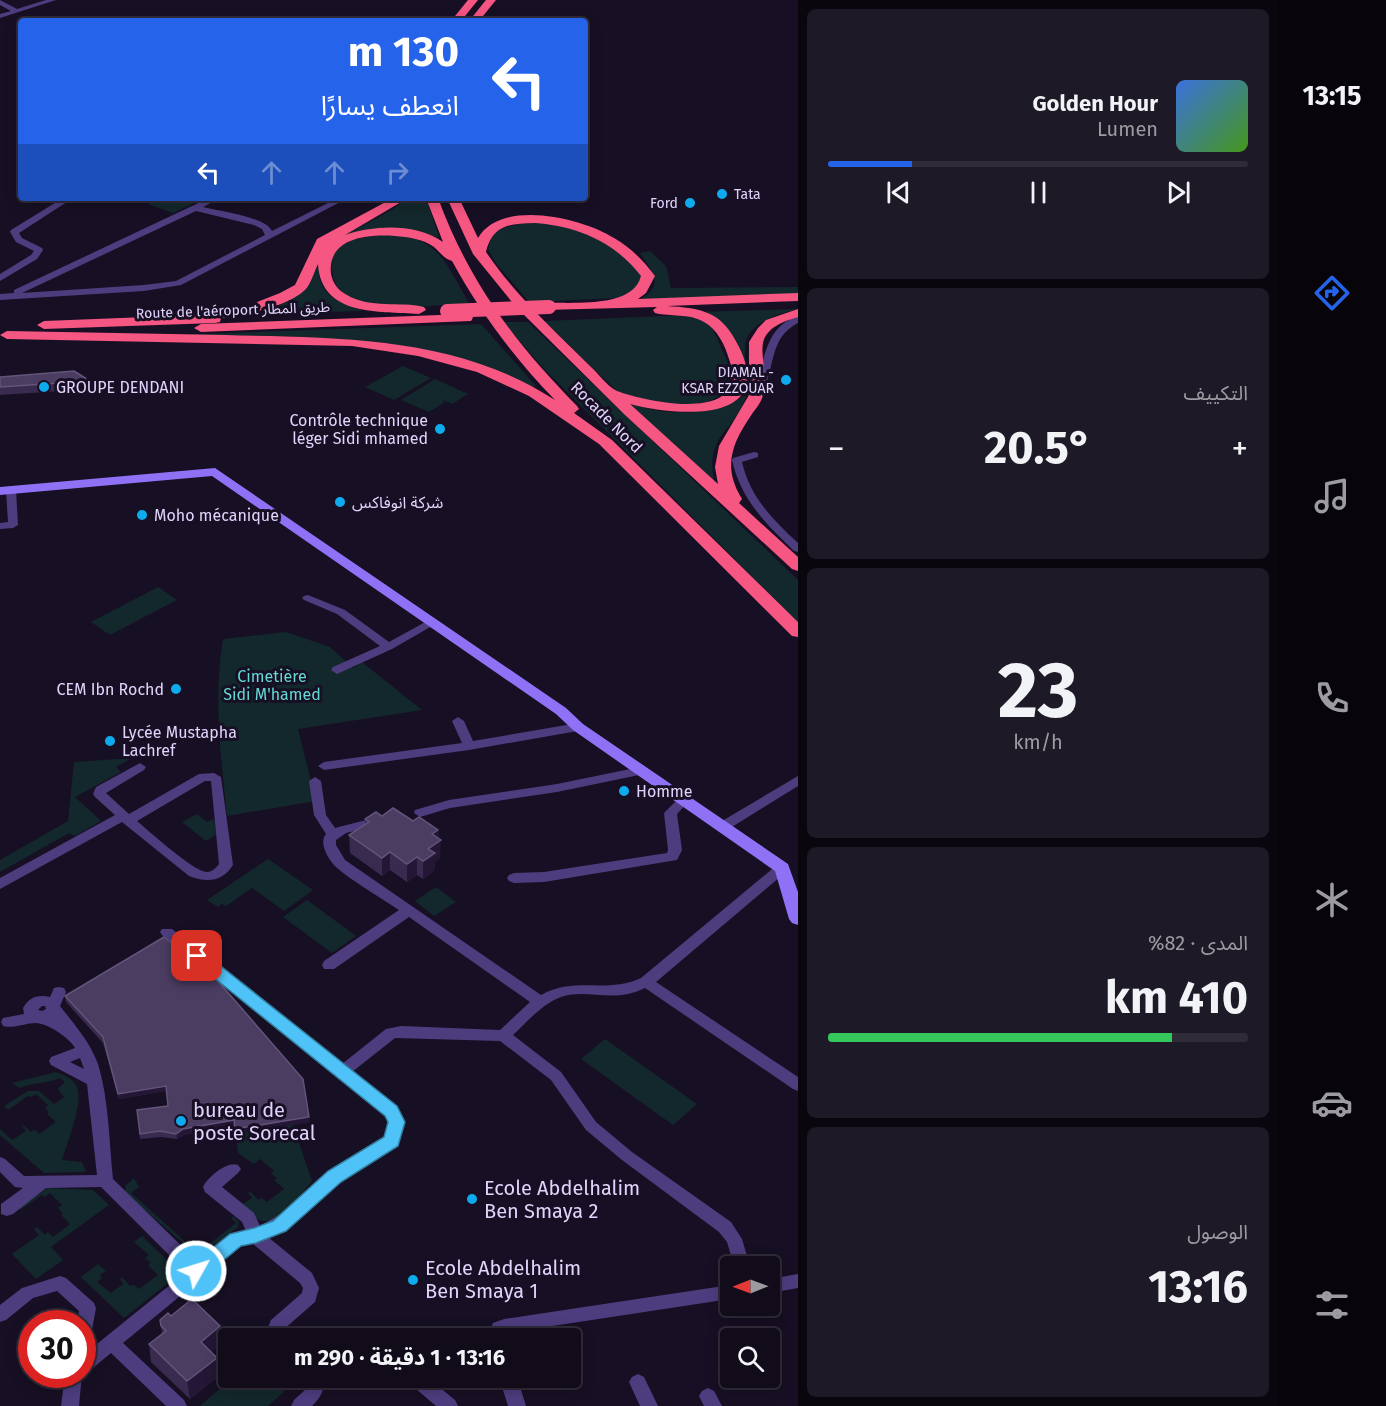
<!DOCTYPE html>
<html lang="ar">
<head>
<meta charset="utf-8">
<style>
  :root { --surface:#110b1a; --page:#1e1927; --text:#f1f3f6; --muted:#9c9ba2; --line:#302b39; --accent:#2563eb }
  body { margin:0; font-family:"Fira Sans","Noto Sans Arabic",sans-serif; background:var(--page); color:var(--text); direction:rtl; height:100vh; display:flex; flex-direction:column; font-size:22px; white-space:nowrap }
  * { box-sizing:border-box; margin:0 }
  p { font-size:20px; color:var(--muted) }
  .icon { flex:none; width:33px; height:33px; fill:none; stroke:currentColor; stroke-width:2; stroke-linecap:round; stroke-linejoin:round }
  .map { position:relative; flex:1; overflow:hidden; direction:ltr }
  .drawer { display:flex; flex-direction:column; gap:9px; padding:9px; background:#09060e; width:480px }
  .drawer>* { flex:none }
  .guide { position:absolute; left:18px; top:18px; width:570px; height:183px; border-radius:6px; box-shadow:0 3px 15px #0003,0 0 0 2px var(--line); direction:rtl; background:#2563eb; color:#fff; overflow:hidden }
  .needle { width:39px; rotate:269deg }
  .controls { position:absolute; left:720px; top:1256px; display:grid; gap:12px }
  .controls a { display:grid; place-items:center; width:60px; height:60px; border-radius:6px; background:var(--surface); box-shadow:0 3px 15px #0003,0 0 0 2px var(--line); font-size:30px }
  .speed { position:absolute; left:18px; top:1310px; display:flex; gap:12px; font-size:30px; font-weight:700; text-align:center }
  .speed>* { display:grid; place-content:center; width:78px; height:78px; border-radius:50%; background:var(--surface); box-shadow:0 3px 15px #0003,0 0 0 2px var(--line); line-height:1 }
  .speed .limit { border:9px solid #d22; background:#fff; color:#111 }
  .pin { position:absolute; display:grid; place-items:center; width:51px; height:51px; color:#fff; margin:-26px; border-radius:12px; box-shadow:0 3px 9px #0006 }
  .me { position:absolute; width:66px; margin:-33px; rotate:51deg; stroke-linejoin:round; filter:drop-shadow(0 0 4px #0008) }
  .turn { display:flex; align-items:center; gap:21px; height:126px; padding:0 30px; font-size:27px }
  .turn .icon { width:78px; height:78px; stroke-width:2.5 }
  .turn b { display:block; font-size:42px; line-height:51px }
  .lanes { display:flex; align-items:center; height:57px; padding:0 30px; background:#0003; justify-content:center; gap:30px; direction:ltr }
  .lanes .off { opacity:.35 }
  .big { font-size:45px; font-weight:700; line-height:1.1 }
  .drawer .tile { flex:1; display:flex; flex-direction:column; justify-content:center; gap:9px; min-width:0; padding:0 21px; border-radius:9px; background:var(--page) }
  .drawer .dial { align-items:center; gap:0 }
  .dial b { font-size:78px; line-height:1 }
  .song { display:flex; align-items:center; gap:18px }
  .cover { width:72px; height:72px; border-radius:9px; background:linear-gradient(135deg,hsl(220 70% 55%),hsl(100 70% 35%)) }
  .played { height:6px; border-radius:3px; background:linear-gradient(90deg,var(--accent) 20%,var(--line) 20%) }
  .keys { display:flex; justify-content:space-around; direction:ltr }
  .heat { display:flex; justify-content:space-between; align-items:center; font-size:33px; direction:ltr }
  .charge { height:9px; border-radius:4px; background:linear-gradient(90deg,#34c759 82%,var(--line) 0) }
  .trip { position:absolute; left:218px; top:1328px; width:363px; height:60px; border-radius:6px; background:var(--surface); box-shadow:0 3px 15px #0003,0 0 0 2px var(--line); font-weight:700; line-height:60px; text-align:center; direction:rtl }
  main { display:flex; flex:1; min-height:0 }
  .dock { display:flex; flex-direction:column; width:108px; justify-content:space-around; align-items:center; background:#07040a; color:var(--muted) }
  .dock .icon { width:42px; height:42px }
  .dock .current { color:var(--accent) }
  .dock b { font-size:27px; color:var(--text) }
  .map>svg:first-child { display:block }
  .green { fill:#13282c }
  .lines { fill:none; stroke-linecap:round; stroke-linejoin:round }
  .street { fill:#4d3d7f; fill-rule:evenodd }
  .secondary { fill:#8f71f6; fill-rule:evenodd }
  .highway { fill:#f55682; fill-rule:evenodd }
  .highway-bridge { stroke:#f55682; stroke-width:14 }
  .wall { fill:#392a4f }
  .shaded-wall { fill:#241736 }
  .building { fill:#4b3c62; stroke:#62547a; stroke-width:1.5 }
  .route { fill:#4fc3f7; stroke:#337fa1; stroke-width:1.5 }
  .poi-dot { fill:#0eaaee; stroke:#170f23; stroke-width:2 }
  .labels { text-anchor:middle; stroke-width:6; stroke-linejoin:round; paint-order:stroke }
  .far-poi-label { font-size:14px; fill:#e1d4fc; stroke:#170f23; text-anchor:end }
  .far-street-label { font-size:14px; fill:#e1d4fc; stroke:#170f23 }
  .poi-label { font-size:16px; fill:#e1d4fc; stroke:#170f23; text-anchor:start }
  .street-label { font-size:16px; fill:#e1d4fc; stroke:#170f23 }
  .park-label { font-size:16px; fill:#64d8d3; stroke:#170f23 }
  .near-poi-label { font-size:20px; fill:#e1d4fc; stroke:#170f23; text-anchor:start }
</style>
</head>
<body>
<main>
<nav class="dock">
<b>13:15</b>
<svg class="icon current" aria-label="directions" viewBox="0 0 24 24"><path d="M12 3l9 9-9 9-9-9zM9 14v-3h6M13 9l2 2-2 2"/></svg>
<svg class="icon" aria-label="music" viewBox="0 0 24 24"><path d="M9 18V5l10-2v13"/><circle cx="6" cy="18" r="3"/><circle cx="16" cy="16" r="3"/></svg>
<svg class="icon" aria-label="phone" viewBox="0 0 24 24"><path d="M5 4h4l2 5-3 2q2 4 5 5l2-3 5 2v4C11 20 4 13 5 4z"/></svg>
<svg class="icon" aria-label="climate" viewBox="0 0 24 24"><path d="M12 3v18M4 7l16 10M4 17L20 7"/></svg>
<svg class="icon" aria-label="car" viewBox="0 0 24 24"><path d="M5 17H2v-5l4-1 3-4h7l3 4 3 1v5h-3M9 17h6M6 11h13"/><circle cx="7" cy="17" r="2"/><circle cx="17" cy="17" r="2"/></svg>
<svg class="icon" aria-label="filters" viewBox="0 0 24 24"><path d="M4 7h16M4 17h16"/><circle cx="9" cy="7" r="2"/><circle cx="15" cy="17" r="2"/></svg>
</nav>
<section class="drawer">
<div class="tile">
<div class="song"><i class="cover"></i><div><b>Golden Hour</b><p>Lumen</p></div></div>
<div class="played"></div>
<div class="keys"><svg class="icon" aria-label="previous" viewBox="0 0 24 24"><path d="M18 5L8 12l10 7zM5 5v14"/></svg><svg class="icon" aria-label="pause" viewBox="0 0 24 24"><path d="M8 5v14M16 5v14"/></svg><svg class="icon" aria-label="next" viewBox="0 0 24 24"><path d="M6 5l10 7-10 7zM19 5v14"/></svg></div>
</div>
<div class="tile"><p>التكييف</p>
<div class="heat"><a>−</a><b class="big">20.5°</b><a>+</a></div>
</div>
<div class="tile dial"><b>23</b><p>km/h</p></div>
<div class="tile"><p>المدى · 82%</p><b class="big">410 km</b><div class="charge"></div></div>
<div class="tile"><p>الوصول</p><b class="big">13:16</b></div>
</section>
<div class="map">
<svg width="798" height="1406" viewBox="0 0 798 1406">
  <rect width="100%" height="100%" fill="#170f23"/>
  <g class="green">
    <path d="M160 198H205L173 213 148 204Z"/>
    <path d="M407 198H426L439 237 361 232 319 260C315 294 337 302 364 311L272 313 271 311 293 296 323 247 393 209Z"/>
    <path d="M532 222C574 224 621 242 643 279L641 288 617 298 529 302 495 262 488 249 493 233 505 227Z"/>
    <path d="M382 235C439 235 443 259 469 303 437 305 384 313 354 300 338 292 332 282 332 265 332 260 332 255 335 252 346 238 366 237 382 235Z"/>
    <path d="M650 251 666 266 671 288 798 287V294L638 300C666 286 653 273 640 253Z"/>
    <path d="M798 309C780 314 761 318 749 334 739 349 751 380 745 399 733 433 703 437 715 483L626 402C664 416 709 418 744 396L746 374 733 341 695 312Z"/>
    <path d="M687 315 705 321 713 329 733 375 726 392 708 402 693 405 651 404 618 392 544 321Z"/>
    <path d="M503 322H528L798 580V622L545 370Z"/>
    <path d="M481 324 536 386 529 387 420 349 393 344 287 336 171 335Z"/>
    <path d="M403 366 431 378 394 400 365 387Z"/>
    <path d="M435 379 468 394 452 404 441 399 445 402 429 412 401 400Z"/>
    <path d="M158 587 177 600 110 635 91 622Z"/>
    <path d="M286 632 330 647 353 668 362 662 422 710 298 729 316 801 227 816C221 758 213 697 223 639Z"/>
    <path d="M132 758 116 767 121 772 75 797 101 821 75 836 69 833 0 872V860L68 821 74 762Z"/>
    <path d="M197 814 207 822 214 819 216 835 206 841 182 822Z"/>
    <path d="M268 859 313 890 284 911 252 888 226 906 222 904 218 907 207 900Z"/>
    <path d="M436 887 456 902 434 916 415 901Z"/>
    <path d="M307 900 356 936 332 953 283 917Z"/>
    <path d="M605 1039 697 1104 673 1125 581 1059Z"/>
    <path d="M56 1072C63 1075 72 1078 76 1085 85 1100 67 1143 62 1160L82 1162 86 1172 44 1173 0 1135V1129L12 1140 26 1131 22 1126 23 1125 31 1132 34 1129 39 1134 56 1122 47 1114 49 1112 45 1108 48 1105 36 1094 31 1097 28 1096 8 1110 4 1106 28 1091H39L54 1104 64 1097 58 1089 65 1082 60 1078C47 1084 33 1082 20 1088L12 1083Z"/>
    <path d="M293 1125 312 1181C303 1192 281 1221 265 1221 256 1221 247 1211 240 1206L252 1198 248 1193 250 1191 258 1200 262 1198 267 1202 284 1189 274 1180 277 1178 271 1174 274 1171 260 1159 254 1164 238 1153 236 1134Z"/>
    <path d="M134 1178 139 1187 131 1193 198 1253 236 1223 231 1218 233 1216 239 1222 238 1227 201 1254H196L125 1193 126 1185Z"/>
    <path d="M47 1188 93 1190 109 1205 51 1247 63 1260 36 1279 12 1254 39 1235 34 1229 37 1227 45 1235 48 1232 53 1237 70 1224 61 1215 63 1213 58 1208 62 1205 50 1193 45 1197 42 1195 20 1210 18 1208Z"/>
    <path d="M142 1236 172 1265V1280L124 1318 81 1277 98 1264 106 1271 100 1275 102 1278 97 1282 111 1293 123 1284 120 1279 122 1277 130 1286 134 1285 139 1289 158 1275 148 1265 151 1263 145 1258 149 1255 134 1242Z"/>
    <path d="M233 1377H270L285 1391 268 1406H200Z"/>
  </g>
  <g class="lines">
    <g class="street">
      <path d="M0 0 17 9 46 0H56L0 18V14L11 11 0 5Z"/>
      <path d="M63 198H73L19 233 22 238 42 248 43 250 37 259 0 281V274L31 255 34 251 16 242 10 232 11 230Z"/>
      <path d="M209 198H220L203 207C219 211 266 217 272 231L338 198H348L181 285 144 291 0 300V294L14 293V290ZM196 211 254 225 262 229 265 235 176 281 144 285 22 293Z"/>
      <path d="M798 316V323C768 338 776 369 761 395H755L753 393C766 364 762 328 798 316Z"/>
      <path d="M754 452 758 453V457L742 462C750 497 772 519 798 543V552L794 551C766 524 741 500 732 460L733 458Z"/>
      <path d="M11 487 16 490 18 525 13 528 0 529V523L8 522 6 490Z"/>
      <path d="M308 595 345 610 389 642 429 620 433 619 439 622 392 649 337 674 331 670 333 667 380 646 337 614 304 600 302 598 304 596Z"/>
      <path d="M458 717 464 721 473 741 578 723 584 727 578 731 469 750 324 770 318 766 324 762 462 743 452 721Z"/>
      <path d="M140 763 146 767 144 770 106 793 129 814 199 774 214 773 221 777 233 865C222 882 207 883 189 876L122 822 0 889V878L115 815 95 797 93 794 96 787ZM205 781H211L219 864C216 868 212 872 207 872 194 872 149 831 137 821Z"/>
      <path d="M640 767 646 771 644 774 557 792 450 808 420 817 414 813 415 810 449 800 557 784Z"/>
      <path d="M798 776V786L727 830H717L716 827 717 824Z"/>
      <path d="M315 777 321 781 326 815 335 828 370 819 376 823 375 826 346 833 336 840V845L345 860 541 995C575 976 607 994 641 978L777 865H787L789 868 787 871 656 982 798 1077V1091L793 1089 645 988C613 1004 588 988 561 997 542 1004 527 1022 513 1035L561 1072 596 1122 632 1152 731 1222 742 1239 750 1266H734L727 1242 719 1232 622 1160 586 1130 551 1080 500 1041 395 1038 352 1072C377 1091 416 1109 397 1145L345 1177 295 1221 268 1237 312 1273 319 1288 315 1302 283 1330 285 1338H268L266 1332 271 1320 302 1293 303 1288 300 1283 252 1243 241 1246 123 1343 184 1400 187 1406H166L111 1353 88 1372 82 1374 79 1406H61L65 1374H82V1356L186 1272 101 1187 46 1188 13 1214 7 1216 1 1214V1204L23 1188 15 1187 0 1172V1157L5 1159 24 1176 97 1175 87 1084 51 1065 49 1061 51 1057 75 1048C70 1038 47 1023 36 1023 25 1023 14 1029 3 1026L1 1022 3 1018 24 1014 23 1008C29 997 38 994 50 997L54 988 59 987 64 988 66 992 60 1006C74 1024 90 1042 98 1064 109 1100 109 1141 113 1179L198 1262 230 1235 246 1231 242 1222 205 1192 203 1187C208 1177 227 1161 238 1165L241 1169 238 1173 222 1187 254 1213 260 1226 284 1212 334 1168 386 1137 388 1125 385 1115 162 935 160 932 162 929H172L342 1064 386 1029 401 1026 500 1030 530 1002 409 917 334 969H324L322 965 324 961 399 910C381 898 352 881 336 867 329 860 318 843 326 834L314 815 309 781ZM42 1006H45L46 1009 42 1011 38 1010ZM80 1058 84 1069 70 1062Z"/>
      <path d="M684 796 690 800 677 814 682 850 677 860 544 882 514 883 509 881 507 878 509 875 514 873 544 872 667 853 668 850 664 813 680 797Z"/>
      <path d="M798 1274V1288L770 1293V1279Z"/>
      <path d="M60 1276 66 1278 94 1303 96 1308 92 1330 82 1335V1323H76L78 1321 79 1311 57 1291 33 1298 6 1320 0 1322V1305L22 1288Z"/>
      <path d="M730 1285V1299L507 1333V1338H491V1328L493 1323 504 1319Z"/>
      <path d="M638 1374 644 1377 658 1406H640L629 1382 632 1377Z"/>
      <path d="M306 1377H324C324 1391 322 1396 312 1406H291L294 1400 306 1389Z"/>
      <path d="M405 1377H427L455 1400 458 1406H436L408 1382Z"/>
      <path d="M499 1377H517L526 1406H508Z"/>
      <path d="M708 1388 714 1391 722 1406H704L699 1396 702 1391Z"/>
    </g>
    <path class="secondary" d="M215 468 566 708 583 724 788 864 798 892V925L792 923 789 919 775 871 573 730 556 714 212 476 0 495V487Z"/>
    <g class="highway">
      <path d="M468 0H478L461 21H451Z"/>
      <path d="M486 0H496L479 21H469Z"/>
      <path d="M393 198H408L345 235C375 225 415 223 443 242L426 198H438C469 282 515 343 577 406L579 409 574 413 612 440 798 622V637L792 636 599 444 529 396 477 372 418 356 352 346 7 339 0 335 7 331C80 332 152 334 225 335 339 338 455 335 555 400 514 358 480 312 452 261 444 259 440 252 434 247 423 239 408 237 395 236 367 234 327 238 331 274 333 284 339 291 347 295 371 309 399 301 424 307L426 310 419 314C380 311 321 317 318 264 314 272 311 284 305 290 287 307 245 315 221 318L220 322 215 323 44 329 37 325 44 321 198 315 247 306 280 293 295 285 317 239Z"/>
      <path d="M447 198H459L478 238C501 198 583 218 614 238 631 248 643 260 655 276L646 293 638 299 798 293V301L667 306C682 307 699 308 712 315 726 322 735 338 741 351 774 426 671 415 630 404L718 484 715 467 719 446 749 395V342L758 328 766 320 798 309V317C742 333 771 357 763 394 762 402 756 408 752 414 732 443 722 467 742 499L739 503 798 557V571L792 569 625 415 516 307 473 254ZM535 223C577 226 615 242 641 276 633 308 576 302 549 303L544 304 542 307 544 310 657 307 653 310 655 313C671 317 689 313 704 322 717 329 725 345 729 359 752 424 649 403 617 391 608 387 598 373 590 366 554 330 515 295 486 252 493 224 510 224 535 223Z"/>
      <path d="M466 314 471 315 473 318 471 321 201 332 194 328 201 324Z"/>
    </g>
    <path class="highway-bridge" d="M447 311 549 307"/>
  </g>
  <g class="wall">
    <path d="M0 377 90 381 91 389 0 395Z"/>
    <path d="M382 816 413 821 438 830 440 858 435 862 434 871 423 879 417 875 407 882 390 870 382 876 350 853 349 835 365 825V819Z"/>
    <path d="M65 996 310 1122 236 1134 234 1125 184 1135 177 1139 161 1137 140 1139 137 1110 168 1106 166 1091 119 1099 103 1043 66 1002Z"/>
    <path d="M171 1316 222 1344 212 1352 219 1376 190 1399 151 1362 149 1344 162 1334 161 1326Z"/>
  </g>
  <g class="shaded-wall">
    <path d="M438 830V841L441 840 440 858 435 862 434 871 423 879V861L432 834Z"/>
    <path d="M390 852V870L382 876V858Z"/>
    <path d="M417 857V875L407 882V864Z"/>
    <path d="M166 1086V1091L119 1099 118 1094Z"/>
    <path d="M309 1117 310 1122 236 1134 235 1129Z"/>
    <path d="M234 1120V1125L184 1135 177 1139 176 1134 183 1129Z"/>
    <path d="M220 1326 222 1344 203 1360 201 1342Z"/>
    <path d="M217 1358 219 1376 190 1399 187 1381Z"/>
  </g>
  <g class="building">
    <path d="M74 371 90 381 0 387V377Z"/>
    <path d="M393 808 413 821 419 817 438 830 432 834 441 840 428 849 435 853 423 861 417 857 407 864 390 852 382 858 349 835 369 822 365 819 376 812 382 816Z"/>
    <path d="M164 937 211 973 303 1079 309 1117 235 1129 234 1120 183 1129 176 1134 160 1131 140 1134 137 1110 168 1106 166 1086 118 1094 103 1037 65 996Z"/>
    <path d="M192 1299 220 1326 201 1342 217 1358 187 1381 149 1344 166 1331 161 1326 160 1320 168 1313 171 1316Z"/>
  </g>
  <path class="route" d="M197 950 203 952 397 1106 405 1122 398 1146 341 1182 286 1231 256 1243 241 1246 203 1277 196 1279 190 1277 187 1271 190 1266 230 1234 254 1228 273 1221 328 1171 384 1137 388 1122 385 1116 192 960 189 956 192 952Z"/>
  <g class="poi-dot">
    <circle cx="722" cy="194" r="6"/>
    <circle cx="690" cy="203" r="6"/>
    <circle cx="786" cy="380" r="6"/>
    <circle cx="44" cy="387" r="6"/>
    <circle cx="440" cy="429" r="6"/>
    <circle cx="340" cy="502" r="6"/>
    <circle cx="142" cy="515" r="6"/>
    <circle cx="176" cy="689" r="6"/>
    <circle cx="110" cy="741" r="6"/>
    <circle cx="624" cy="791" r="6"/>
    <circle cx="181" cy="1121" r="6"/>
    <circle cx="472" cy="1199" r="6"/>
    <circle cx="413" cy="1280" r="6"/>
  </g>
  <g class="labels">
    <g class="far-poi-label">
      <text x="734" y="199" text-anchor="start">Tata</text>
      <text x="678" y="208">Ford</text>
      <text x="774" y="377">DIAMAL -<tspan x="774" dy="16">KSAR EZZOUAR</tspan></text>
    </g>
    <g class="far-street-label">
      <text transform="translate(233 310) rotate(-2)" y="5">Route de l'aéroport طريق المطار</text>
    </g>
    <g class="poi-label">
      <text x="56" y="393">GROUPE DENDANI</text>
      <text x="428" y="426" text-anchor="end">Contrôle technique<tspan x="428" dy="18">léger Sidi mhamed</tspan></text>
      <text x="352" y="508">شركة انوفاكس</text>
      <text x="154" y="521">Moho mécanique</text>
      <text x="164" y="695" text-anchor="end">CEM Ibn Rochd</text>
      <text x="122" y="738">Lycée Mustapha<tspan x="122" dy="18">Lachref</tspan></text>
      <text x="636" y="797">Homme</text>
    </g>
    <g class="street-label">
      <text transform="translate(607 417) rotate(45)" y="6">Rocade Nord</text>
    </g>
    <g class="park-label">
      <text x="272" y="682">Cimetière<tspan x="272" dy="18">Sidi M'hamed</tspan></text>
    </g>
    <g class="near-poi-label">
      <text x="193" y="1117">bureau de<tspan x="193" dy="23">poste Sorecal</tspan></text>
      <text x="484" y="1195">Ecole Abdelhalim<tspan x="484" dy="23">Ben Smaya 2</tspan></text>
      <text x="425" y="1275">Ecole Abdelhalim<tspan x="425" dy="23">Ben Smaya 1</tspan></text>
    </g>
  </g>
</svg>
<div class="controls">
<a><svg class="needle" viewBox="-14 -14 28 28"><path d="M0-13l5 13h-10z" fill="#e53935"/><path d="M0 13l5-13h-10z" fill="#9c9ba2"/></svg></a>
<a><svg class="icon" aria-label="search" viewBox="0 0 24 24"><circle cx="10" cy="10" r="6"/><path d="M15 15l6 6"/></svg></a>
</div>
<div class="speed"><div class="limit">30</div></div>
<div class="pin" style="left:197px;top:956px;background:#d93025"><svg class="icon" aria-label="arrive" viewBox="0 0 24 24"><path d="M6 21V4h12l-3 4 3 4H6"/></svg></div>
<svg class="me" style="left:196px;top:1271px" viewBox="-20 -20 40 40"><circle r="17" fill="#4fc3f7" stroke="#fff" stroke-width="3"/><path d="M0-11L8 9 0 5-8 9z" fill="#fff"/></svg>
<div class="trip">13:16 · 1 دقيقة · 290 m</div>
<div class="guide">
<div class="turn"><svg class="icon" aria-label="left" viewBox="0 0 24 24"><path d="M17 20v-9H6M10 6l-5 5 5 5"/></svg><div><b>130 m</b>انعطف يسارًا</div></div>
<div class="lanes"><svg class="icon" aria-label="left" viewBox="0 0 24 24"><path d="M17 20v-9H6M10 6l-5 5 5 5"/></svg><svg class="icon off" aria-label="ahead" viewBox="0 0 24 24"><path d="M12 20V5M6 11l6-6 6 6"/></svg><svg class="icon off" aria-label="ahead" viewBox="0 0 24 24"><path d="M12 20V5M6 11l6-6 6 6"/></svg><svg class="icon off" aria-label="right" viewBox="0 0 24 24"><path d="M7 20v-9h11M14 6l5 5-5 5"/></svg></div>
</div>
</div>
</main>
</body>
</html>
